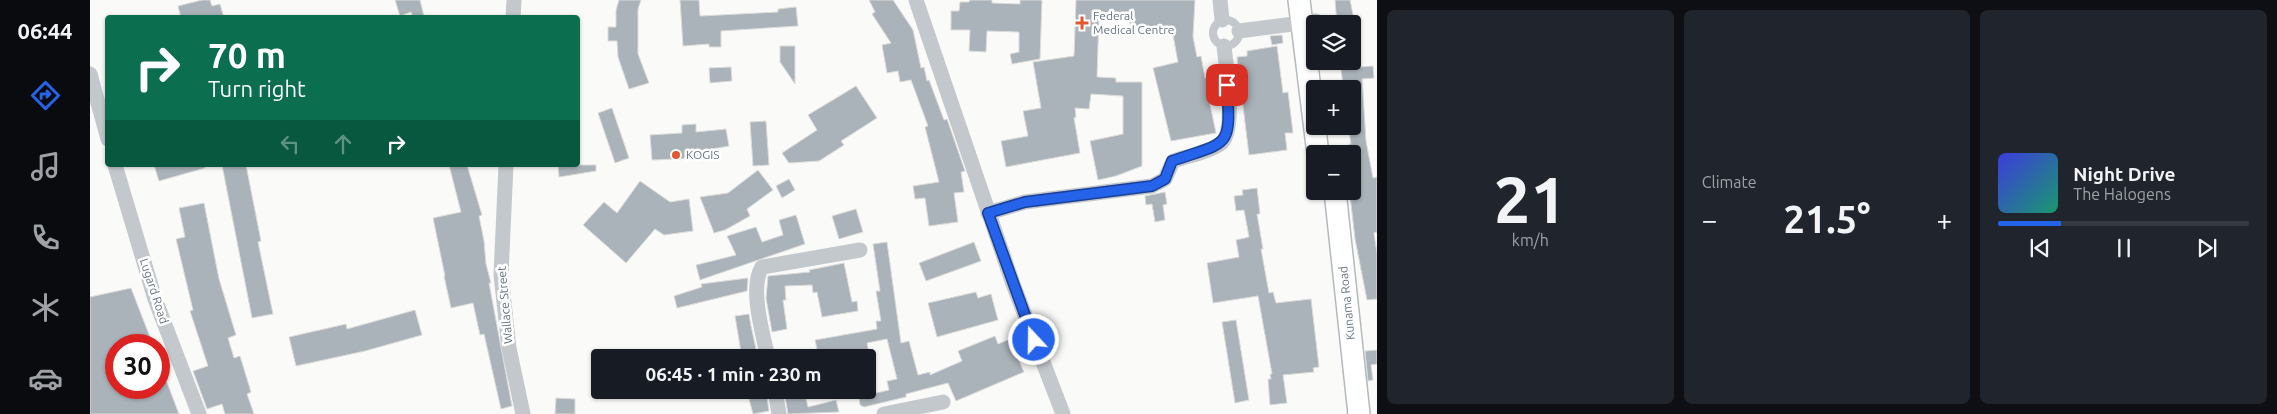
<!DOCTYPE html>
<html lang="en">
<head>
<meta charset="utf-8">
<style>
  :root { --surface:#171b24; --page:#20242c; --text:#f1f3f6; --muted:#9ea1a6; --line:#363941; --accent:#2563eb }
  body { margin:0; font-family:Ubuntu,sans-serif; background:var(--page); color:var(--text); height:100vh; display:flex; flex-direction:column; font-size:19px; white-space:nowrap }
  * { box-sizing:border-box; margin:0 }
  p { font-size:16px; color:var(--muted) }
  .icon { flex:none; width:28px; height:28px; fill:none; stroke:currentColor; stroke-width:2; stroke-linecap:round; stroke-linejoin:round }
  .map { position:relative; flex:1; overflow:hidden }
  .sheet { display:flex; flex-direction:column; gap:10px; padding:10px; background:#0d0f14; width:900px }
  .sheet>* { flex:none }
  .hud { position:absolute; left:15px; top:15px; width:475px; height:152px; border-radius:5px; box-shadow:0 1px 4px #0004; background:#0b6e4f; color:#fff; overflow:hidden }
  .controls { position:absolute; left:1216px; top:15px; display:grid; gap:10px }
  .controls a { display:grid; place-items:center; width:55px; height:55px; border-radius:5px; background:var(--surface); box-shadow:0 1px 4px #0004; font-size:25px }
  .speed { position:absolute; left:15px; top:334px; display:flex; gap:10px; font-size:25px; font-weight:700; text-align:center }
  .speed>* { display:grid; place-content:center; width:65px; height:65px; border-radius:50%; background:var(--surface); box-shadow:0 1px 4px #0004; line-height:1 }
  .speed .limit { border:8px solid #d22; background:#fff; color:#111 }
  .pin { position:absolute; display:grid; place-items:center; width:42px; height:42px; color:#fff; margin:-21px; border-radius:10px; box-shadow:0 2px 8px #0006 }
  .me { position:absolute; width:55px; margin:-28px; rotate:339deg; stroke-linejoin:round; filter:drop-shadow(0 0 4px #0008) }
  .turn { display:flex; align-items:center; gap:18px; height:105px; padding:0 20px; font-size:22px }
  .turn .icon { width:65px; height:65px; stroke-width:2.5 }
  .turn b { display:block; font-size:35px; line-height:42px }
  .lanes { display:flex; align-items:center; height:48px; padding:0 20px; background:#0003; justify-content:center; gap:25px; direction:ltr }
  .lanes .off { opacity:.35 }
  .big { font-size:38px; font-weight:600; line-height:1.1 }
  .sheet .widget { flex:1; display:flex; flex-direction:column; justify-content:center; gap:8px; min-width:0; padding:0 18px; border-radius:8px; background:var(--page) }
  .sheet .dial { align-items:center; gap:0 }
  .dial b { font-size:65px; line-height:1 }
  .song { display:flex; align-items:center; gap:15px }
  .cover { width:60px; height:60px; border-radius:8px; background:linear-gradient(135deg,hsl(240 70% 55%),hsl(160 70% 35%)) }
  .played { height:5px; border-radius:2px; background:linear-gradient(90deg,var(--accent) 25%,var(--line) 25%) }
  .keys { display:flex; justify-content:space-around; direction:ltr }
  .heat { display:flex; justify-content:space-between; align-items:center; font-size:28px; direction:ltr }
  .sheet .tiles { flex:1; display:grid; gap:10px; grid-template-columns:repeat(3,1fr) }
  .trip { position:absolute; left:501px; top:349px; width:285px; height:50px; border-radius:5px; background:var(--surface); box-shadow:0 1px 4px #0004; font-weight:600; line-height:50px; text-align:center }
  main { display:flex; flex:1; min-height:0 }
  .tabs { display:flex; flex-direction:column; width:90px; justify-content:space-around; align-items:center; background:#090b0e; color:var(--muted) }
  .tabs .icon { width:35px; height:35px }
  .tabs .on { color:var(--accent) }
  .tabs b { font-size:22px; color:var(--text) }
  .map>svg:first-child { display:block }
  .building { fill:#aab3b9; stroke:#dcdcda }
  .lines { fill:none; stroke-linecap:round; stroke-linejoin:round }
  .secondary-casing { stroke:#b3babf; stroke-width:24 }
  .lane { stroke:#c3c8cc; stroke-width:8 }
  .street { stroke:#c3c8cc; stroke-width:15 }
  .secondary { stroke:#fff; stroke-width:21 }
  .route-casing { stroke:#184099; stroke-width:12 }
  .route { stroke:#2563eb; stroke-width:9 }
  .poi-dot { fill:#e4572e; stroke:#fff; stroke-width:2 }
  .labels { text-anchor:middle; stroke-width:5; stroke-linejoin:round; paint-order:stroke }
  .poi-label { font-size:12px; fill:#657683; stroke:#fff; text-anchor:start }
  .street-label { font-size:12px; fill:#657683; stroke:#fff }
</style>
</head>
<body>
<main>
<nav class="tabs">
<b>06:44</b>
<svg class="icon on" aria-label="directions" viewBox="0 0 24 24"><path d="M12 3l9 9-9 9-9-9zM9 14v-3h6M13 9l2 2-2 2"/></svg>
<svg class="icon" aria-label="music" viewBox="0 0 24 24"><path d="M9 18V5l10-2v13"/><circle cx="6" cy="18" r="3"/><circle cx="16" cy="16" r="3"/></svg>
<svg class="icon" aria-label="phone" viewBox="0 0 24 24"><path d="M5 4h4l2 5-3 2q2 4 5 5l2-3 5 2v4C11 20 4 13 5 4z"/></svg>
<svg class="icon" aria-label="climate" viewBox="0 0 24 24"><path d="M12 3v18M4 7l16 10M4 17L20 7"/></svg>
<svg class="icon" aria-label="car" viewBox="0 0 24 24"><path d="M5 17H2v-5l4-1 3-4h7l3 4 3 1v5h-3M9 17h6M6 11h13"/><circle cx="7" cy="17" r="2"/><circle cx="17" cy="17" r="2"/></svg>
</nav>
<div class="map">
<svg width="1287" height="414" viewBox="0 0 1287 414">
  <rect width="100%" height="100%" fill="#fafaf8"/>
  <g class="building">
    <path d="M112 0H120L122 6 130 4 134 18H91L88 6Z"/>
    <path d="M305 0H330L334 16 323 18 321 12 310 16Z"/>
    <path d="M529 0H551L548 9V54L559 83 539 89 528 57 527 41H518V27H526V10Z"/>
    <path d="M590 0H609L610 16 688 12V9L706 7 708 26 631 31V47H619V44L593 46Z"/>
    <path d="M779 0H803L823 30 831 68 834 67 837 81 839 80 854 120 857 119 875 171 871 172 874 192 864 193 868 222 839 226 835 198 825 199 823 186 849 182 835 127 838 126 821 80 810 82 808 71 797 73 792 45 801 43 782 14 785 12Z"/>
    <path d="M880 0H902V3L930 4V0H952L950 59 922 64 920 54 929 52V32L897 31 896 52 879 51 880 30H861V11H869L870 2H879Z"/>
    <path d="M986 0H1105L1103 37 1107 57 1111 56 1115 78 1124 77 1127 93 1118 95 1126 133 1081 141 1063 68 1088 62 1083 35 1060 34V27L1040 25V16L1009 14 1007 77 1026 78V82H1052V166L1026 176 1008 180 1000 141 1033 134V96L1001 94 999 109 985 108 986 117 984 118 990 153 916 167 911 141 938 136 933 111 951 108 943 62 984 56Z"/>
    <path d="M1245 0H1260L1265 24H1247Z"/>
    <path d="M1192 35 1193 43 1182 45 1180 36Z"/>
    <path d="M690 46H705V84L690 62Z"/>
    <path d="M1187 46 1193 93 1198 92 1203 133H1195L1197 150 1159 155 1147 57 1157 56V51Z"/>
    <path d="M1270 60V67L1283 66 1284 78 1272 79 1276 141 1283 178 1287 177V232L1284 233 1287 253V299L1277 300 1265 239 1260 195 1264 194 1263 185 1266 184 1262 154H1260L1259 144H1261L1258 126H1262V89H1256L1255 85H1253L1250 62Z"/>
    <path d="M641 67 642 81 620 83 619 68Z"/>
    <path d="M766 86 787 118 751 141 754 145 729 161 699 163 692 153 727 130 718 115Z"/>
    <path d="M522 108 539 158 525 163 508 113Z"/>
    <path d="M676 121 679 165 663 166 660 122Z"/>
    <path d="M606 124V132L636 129 639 146 612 151V158L562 160 560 135 592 133V125Z"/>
    <path d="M64 165H115V168L69 181Z"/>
    <path d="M132 165H156L171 241 168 242 183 314 162 318Z"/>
    <path d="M359 165H377L392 215 389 216 394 241 396 264 401 283H399L422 406 411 409 394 334 390 335 383 303 361 308 354 276H355L343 218 371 212Z"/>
    <path d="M468 165H506V171L469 177Z"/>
    <path d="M668 170 683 190 657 209 660 216 635 230 624 233 610 197 638 193Z"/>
    <path d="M699 179 705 190 692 198 686 186Z"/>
    <path d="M550 181 580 202 599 199 603 231 574 235 565 229 536 263 493 225 514 202 527 213Z"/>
    <path d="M1167 188 1170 214H1167L1173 249H1171L1179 293 1183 292 1186 303 1221 299 1229 367 1223 368 1224 372 1193 375 1197 403 1180 405 1178 379H1181L1180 374H1182L1168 296 1123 303 1117 263 1149 257 1146 240 1159 237 1154 210 1146 211 1144 196 1153 195 1152 190Z"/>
    <path d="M1075 192 1077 204 1073 205 1075 220 1065 222 1062 204 1056 205 1055 196Z"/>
    <path d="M114 203 129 279 146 335 138 338 144 358 150 356 161 392 157 394 164 414H135L132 404 117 409 103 371 118 366 100 311 103 310 86 239 95 237 89 208Z"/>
    <path d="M766 209 773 232 749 239 742 216Z"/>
    <path d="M706 215 715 244 610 280 606 265 646 255 637 236 666 227 672 242 693 235 689 220Z"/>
    <path d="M797 242 811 343 819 341 828 375 840 372V375L872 361 868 351 905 336 908 344 920 339 934 372 866 401 858 383 816 394V397L774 407 770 405 769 397 799 390 797 381 807 379 797 339 777 343 780 358H729L725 340 787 329 786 321H791L786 291H790L783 244Z"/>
    <path d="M884 242 891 261 836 281 829 263Z"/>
    <path d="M754 263 762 302 767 301 768 311 732 317 727 292 723 293 722 285 695 286 696 300H693L697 329 682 332 676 298 678 276 720 272 719 270Z"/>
    <path d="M658 278 657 291 587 308 584 296 612 287 611 284Z"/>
    <path d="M41 288 63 345H26V388H69L70 364 89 414H0V297Z"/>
    <path d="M886 292 888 298 901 294 908 320 847 337 838 303Z"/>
    <path d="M325 310 332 335 275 351 206 366 199 337 256 324 257 329Z"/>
    <path d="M659 314 661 326 668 358H652L645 316Z"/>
    <path d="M1146 320 1159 400 1145 403 1132 322Z"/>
    <path d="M1287 350V364L1281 365 1283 380 1278 381 1275 351Z"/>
    <path d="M661 390H676L679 411 663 414 659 399 663 398Z"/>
    <path d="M694 390H714L718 407 746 400 749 412 698 414Z"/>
    <path d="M466 398 485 399V414H465Z"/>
  </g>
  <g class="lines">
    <g class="secondary-casing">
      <g id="secondary">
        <path d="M1209 0 1228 154"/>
        <path d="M1245 191 1269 414"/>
      </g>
    </g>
    <circle class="lane" cx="1136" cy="33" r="13"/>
    <g class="street">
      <path d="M826 0 923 284 973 414"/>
      <path d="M1130 0 1132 20"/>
      <path d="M423 18 424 0"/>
      <path d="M1149 31 1226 21"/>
      <path d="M0 74 18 139"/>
      <path d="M25 165 65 299 109 414"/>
      <path d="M416 165 411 275 419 348 433 414"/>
      <path d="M898 213 935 202 1062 186 1075 179 1083 161C1097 156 1117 153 1130 144 1147 133 1136 66 1134 46"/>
      <path d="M678 358C673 334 659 288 672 267L770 250"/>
      <path d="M685 390 689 414"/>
      <path d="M794 414 853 402"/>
    </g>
    <use href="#secondary" class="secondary"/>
  </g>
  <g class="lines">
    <g class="route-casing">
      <path id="route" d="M944 340 898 213 935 202 1062 186 1075 179 1082 161C1140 141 1141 149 1137 85"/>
    </g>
    <use href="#route" class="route"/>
  </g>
  <g class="poi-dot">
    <path d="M989.5 15.5h5v5h5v5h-5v5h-5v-5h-5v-5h5z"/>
    <circle cx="586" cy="155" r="5"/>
  </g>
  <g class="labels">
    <g class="poi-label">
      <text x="1003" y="20">Federal<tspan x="1003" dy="14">Medical Centre</tspan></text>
      <text x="596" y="159">KOGIS</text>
    </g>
    <g class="street-label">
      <text transform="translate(64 291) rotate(72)" y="4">Lugard Road</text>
      <text transform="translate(1257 303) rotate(-96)" y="4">Kunama Road</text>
      <text transform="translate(415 305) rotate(-95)" y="4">Wallace Street</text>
    </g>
  </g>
</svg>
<div class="controls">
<a><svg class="icon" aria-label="layers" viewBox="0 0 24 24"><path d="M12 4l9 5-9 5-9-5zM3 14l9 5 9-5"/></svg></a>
<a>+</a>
<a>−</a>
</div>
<div class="speed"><div class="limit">30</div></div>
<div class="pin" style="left:1137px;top:85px;background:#d93025"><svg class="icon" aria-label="arrive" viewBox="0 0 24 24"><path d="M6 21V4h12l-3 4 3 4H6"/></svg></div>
<svg class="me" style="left:944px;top:340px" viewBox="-20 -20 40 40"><circle r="17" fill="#2563eb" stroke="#fff" stroke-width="3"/><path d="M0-11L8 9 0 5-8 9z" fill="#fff"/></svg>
<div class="trip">06:45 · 1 min · 230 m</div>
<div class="hud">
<div class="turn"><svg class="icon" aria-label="right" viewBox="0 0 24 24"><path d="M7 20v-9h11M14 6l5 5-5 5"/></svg><div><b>70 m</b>Turn right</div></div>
<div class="lanes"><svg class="icon off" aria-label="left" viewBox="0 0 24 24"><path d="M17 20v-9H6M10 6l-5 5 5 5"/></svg><svg class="icon off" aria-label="ahead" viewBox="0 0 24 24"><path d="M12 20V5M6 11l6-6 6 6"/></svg><svg class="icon" aria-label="right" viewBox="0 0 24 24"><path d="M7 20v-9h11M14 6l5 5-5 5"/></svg></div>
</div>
</div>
<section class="sheet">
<div class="tiles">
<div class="widget dial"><b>21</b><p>km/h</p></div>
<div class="widget"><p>Climate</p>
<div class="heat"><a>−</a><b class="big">21.5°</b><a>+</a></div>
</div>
<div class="widget">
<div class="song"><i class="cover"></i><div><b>Night Drive</b><p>The Halogens</p></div></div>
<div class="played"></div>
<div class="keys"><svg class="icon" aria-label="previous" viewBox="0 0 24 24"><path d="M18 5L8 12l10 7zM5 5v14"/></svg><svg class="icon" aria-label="pause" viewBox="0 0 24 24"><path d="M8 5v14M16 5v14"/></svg><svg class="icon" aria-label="next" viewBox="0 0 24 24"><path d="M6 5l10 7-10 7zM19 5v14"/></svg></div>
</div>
</div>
</section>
</main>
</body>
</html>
